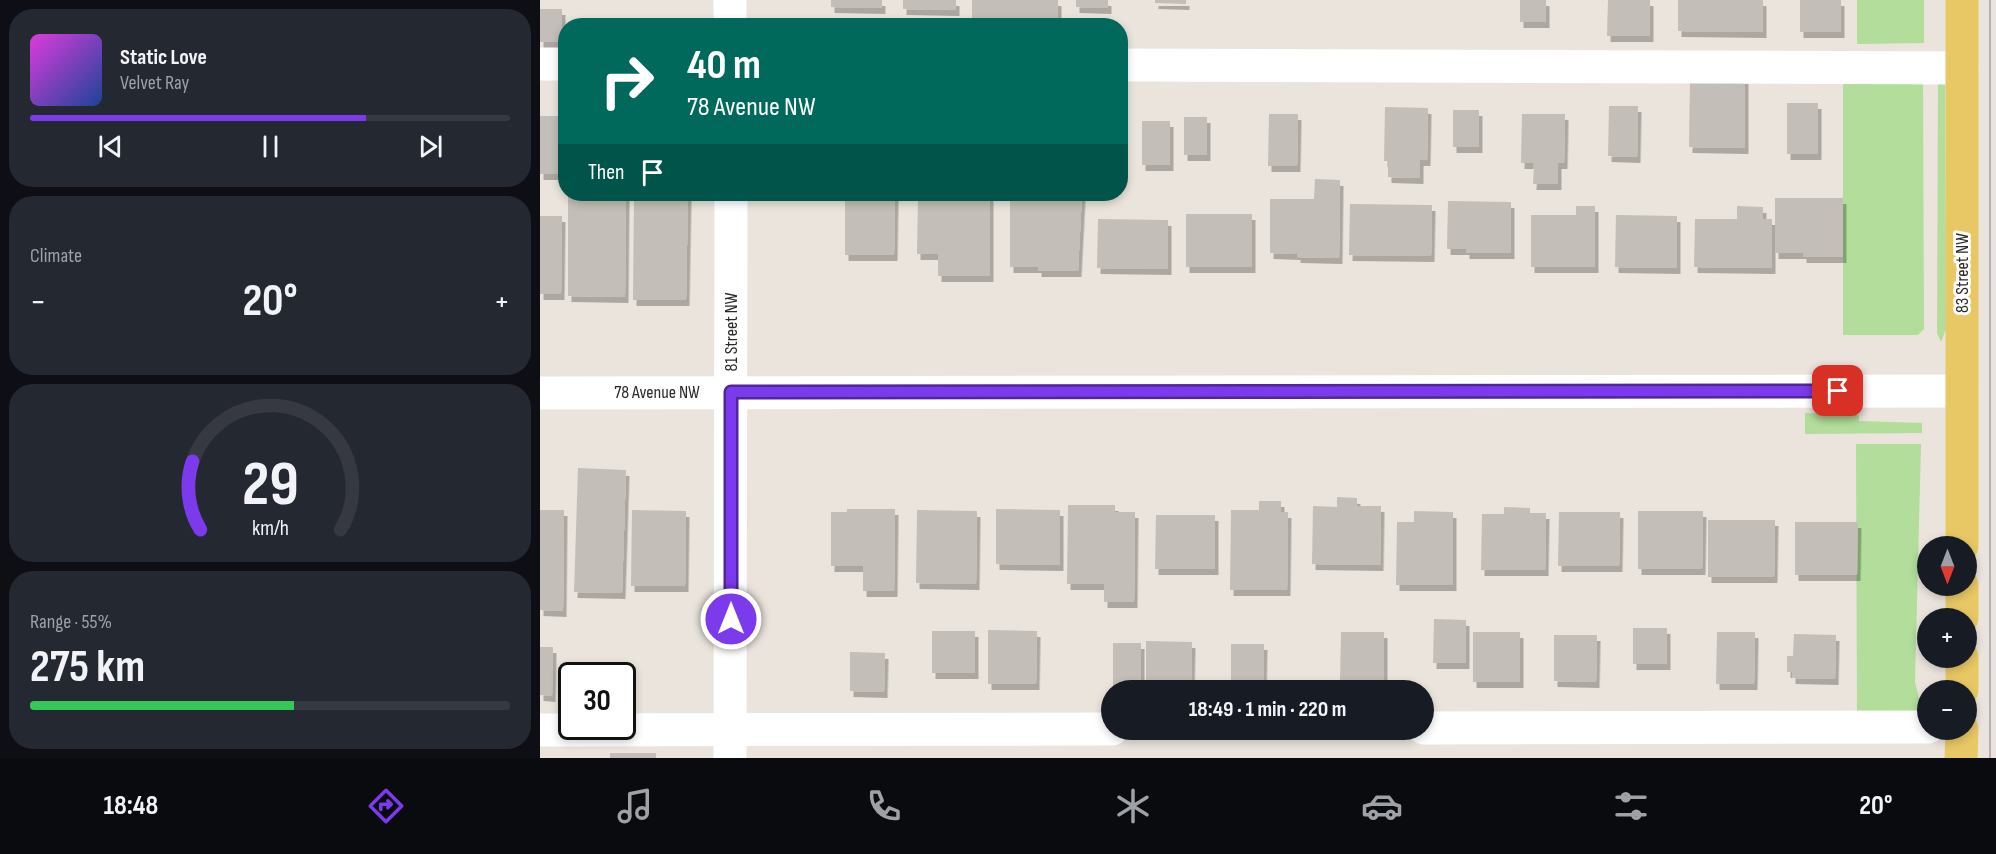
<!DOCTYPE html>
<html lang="en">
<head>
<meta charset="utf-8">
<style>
  :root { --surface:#171b24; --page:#242831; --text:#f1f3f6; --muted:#9ea1a6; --line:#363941; --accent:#7c3aed }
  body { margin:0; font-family:"Sofia Sans Condensed",sans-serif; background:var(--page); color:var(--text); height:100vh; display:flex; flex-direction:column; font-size:22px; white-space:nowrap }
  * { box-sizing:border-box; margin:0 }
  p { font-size:20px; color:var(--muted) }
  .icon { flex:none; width:33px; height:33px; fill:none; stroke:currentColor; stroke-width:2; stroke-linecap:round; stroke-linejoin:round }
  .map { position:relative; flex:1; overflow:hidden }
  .side { display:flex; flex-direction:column; gap:9px; padding:9px; background:#0d0f14; width:540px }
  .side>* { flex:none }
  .banner { position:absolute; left:18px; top:18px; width:570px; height:183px; border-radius:24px; box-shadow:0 3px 9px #0003; background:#00695c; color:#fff; overflow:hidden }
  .needle { width:39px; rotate:180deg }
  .buttons { position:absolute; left:1377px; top:536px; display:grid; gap:12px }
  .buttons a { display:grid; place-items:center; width:60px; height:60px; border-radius:50%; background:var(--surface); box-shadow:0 3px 9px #0003; font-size:30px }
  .speed { position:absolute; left:18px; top:662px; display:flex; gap:12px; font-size:30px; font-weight:700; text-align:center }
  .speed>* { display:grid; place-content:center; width:78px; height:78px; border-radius:50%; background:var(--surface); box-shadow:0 3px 9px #0003; line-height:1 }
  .speed .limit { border:3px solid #111; border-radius:9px; background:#fff; color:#111 }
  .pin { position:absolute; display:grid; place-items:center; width:51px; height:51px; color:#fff; margin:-26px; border-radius:12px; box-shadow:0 3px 9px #0006 }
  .me { position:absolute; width:66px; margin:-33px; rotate:0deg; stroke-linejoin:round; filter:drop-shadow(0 0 4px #0008) }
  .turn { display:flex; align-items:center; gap:21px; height:126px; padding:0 30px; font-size:27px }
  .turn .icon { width:78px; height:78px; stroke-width:2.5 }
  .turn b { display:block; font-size:42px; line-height:51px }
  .then { display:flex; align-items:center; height:57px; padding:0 30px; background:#0003; gap:12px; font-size:22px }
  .big { font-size:45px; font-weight:700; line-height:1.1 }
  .side .tile { flex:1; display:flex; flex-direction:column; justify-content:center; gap:9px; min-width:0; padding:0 21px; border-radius:24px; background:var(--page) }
  .side .dial { align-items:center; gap:0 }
  .dial svg { height:156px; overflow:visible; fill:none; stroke:var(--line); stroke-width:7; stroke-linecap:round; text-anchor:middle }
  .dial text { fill:var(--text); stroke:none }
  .song { display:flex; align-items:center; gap:18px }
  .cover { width:72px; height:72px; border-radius:9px; background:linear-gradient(135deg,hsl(300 70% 55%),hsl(220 70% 35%)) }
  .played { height:6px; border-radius:3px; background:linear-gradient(90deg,var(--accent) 70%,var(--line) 70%) }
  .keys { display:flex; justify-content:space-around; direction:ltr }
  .heat { display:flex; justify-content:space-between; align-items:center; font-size:33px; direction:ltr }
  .charge { height:9px; border-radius:4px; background:linear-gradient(90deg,#34c759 55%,var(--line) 0) }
  .trip { position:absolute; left:561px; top:680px; width:333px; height:60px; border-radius:30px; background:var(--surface); box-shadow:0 3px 9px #0003; font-weight:700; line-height:60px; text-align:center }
  .tabs { display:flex; height:96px; justify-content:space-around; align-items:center; background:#090b0e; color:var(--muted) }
  .tabs .icon { width:42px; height:42px }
  .tabs .selected { color:var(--accent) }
  .tabs b { font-size:27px; color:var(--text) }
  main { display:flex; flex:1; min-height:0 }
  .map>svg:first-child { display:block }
  .green { fill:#b2dd9b }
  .building { fill:#c3beb7; filter:url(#shadow) }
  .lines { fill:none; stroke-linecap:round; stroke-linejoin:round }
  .minor { stroke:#fff; stroke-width:33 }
  .major { stroke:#e7c864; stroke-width:33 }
  .tram { stroke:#9fa2b2; stroke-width:1.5 }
  .route-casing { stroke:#51269a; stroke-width:15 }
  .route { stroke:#7c3aed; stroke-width:10 }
  .labels { text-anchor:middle; stroke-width:6; stroke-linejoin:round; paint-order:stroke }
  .street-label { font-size:18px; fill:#292929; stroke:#fff }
</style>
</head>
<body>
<main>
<section class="side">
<div class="tile">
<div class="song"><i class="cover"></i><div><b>Static Love</b><p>Velvet Ray</p></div></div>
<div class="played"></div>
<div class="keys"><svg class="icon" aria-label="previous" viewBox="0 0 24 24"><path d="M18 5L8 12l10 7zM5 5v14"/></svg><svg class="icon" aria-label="pause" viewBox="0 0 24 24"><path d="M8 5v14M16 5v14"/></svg><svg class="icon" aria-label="next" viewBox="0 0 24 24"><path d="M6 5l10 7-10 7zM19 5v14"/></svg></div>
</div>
<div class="tile"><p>Climate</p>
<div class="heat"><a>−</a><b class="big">20°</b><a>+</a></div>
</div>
<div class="tile dial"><svg viewBox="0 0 100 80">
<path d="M14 69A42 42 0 1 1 86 69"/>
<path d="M14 69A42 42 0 0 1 10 34" stroke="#7c3aed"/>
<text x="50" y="56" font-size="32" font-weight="700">29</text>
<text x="50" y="72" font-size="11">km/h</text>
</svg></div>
<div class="tile"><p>Range · 55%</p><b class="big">275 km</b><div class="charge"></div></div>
</section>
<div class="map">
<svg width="1456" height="758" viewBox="0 0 1456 758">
  <defs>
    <filter id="shadow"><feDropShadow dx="3.5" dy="6" stdDeviation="0" flood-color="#0004"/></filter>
  </defs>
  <rect width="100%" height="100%" fill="#eae4dc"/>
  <g class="green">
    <path d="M1317 0H1384V43L1317 44Z"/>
    <path d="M1303 72H1383L1384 329 1378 335H1303Z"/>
    <path d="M1398 76 1405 81 1406 329 1401 342 1397 333Z"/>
    <path d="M1265 413 1319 415V421L1382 423V433L1265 434Z"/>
    <path d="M1316 444H1381L1375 682 1382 711 1317 712Z"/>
  </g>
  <g class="building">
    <path d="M291 0H342V8L291 7Z"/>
    <path d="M363 0H416V10L363 9Z"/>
    <rect x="432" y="0" width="86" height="19"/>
    <path d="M536 0H568V8L536 7Z"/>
    <path d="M615 0H646V4L615 3Z"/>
    <rect x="980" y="0" width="26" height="22"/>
    <path d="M1068 0H1110V36H1067Z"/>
    <path d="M1138 0H1223V32L1138 31Z"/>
    <rect x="1260" y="0" width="41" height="32"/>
    <rect x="0" y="9" width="22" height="33"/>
    <path d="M1150 77 1205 78V148L1149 147Z"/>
    <rect x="1247" y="103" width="31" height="51"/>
    <path d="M1069 106H1098L1097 157 1068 156Z"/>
    <path d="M845 107 888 108 887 160H880V178L848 177V161H844Z"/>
    <rect x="913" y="110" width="26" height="37"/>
    <path d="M729 114H758L757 166H728Z"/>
    <path d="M982 114H1025L1024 163H1018V184H993L994 163H981Z"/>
    <path d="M0 116H23L22 174H0Z"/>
    <rect x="644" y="117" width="23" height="38"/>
    <rect x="602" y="121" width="28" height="44"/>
    <path d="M775 179 800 180 799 258 757 257V254L730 253V199H774Z"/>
    <path d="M28 194H86L85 297 28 296Z"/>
    <path d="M94 194H148L146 300H93Z"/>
    <path d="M305 194H355L354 255H305Z"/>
    <path d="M378 194H450V276H398V254H377Z"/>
    <path d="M470 194H542L538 271H498V267H470Z"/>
    <path d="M1235 198H1303V257H1263V253H1235Z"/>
    <path d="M908 201 971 202V253H926V249H907Z"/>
    <path d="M810 204 892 205 891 256 809 255Z"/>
    <path d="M1036 206H1055V267H991V215H1036Z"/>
    <path d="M1197 206 1223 207V219H1232V268L1154 267 1155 219H1197Z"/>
    <rect x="646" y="214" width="66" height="53"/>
    <path d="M1076 215 1137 216V268L1075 267Z"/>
    <path d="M0 216H22L21 294H0Z"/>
    <path d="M558 219 628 220V269L557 268Z"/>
    <path d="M38 468 86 470 82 593 34 592Z"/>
    <path d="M797 497 817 498V506H841L840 565 772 564 773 506 797 507Z"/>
    <path d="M719 501H741V512H748L747 590H690L691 510H719Z"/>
    <path d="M528 505H575V512H595L594 602H564V584H527Z"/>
    <path d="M964 507 990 508V513H1006L1005 570H941L942 514H964Z"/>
    <path d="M307 509H355L354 591H323V566H291V512H307Z"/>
    <path d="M456 509 520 510V565L456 564Z"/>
    <path d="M0 510H24L23 611 0 610Z"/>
    <path d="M92 510 146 511 145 586H91Z"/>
    <path d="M377 510 437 511 436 584 376 583Z"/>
    <path d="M874 511 913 512V585H856L857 522H874Z"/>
    <path d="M1098 511H1163L1162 569H1098Z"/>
    <path d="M1019 512H1080L1079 566H1018Z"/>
    <path d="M616 515H675V569H615Z"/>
    <path d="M1168 520H1235L1234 577H1168Z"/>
    <path d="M1255 522H1318L1317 575H1255Z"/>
    <path d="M894 619 926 620V663H893Z"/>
    <rect x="1093" y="628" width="34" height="36"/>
    <path d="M448 630 497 631 496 684H448Z"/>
    <rect x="392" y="631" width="43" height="42"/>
    <path d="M801 632H844V682H800Z"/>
    <rect x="933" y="632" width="47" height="50"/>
    <path d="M1177 632H1215L1214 684H1176Z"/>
    <path d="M1254 634 1296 635 1295 679 1252 678V672H1247V656H1253Z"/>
    <path d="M1014 635H1057L1056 682 1014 681Z"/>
    <path d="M606 641 652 642 651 690H606Z"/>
    <rect x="573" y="643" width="28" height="44"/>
    <path d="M691 644H724L723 690H691Z"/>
    <path d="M0 647H13L12 696 0 695Z"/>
    <path d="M310 652 345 653 344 692 310 691Z"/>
    <rect x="70" y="753" width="46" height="5"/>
  </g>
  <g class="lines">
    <g class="minor">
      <path d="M190 0V26"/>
      <path d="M0 64H26"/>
      <path d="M580 65 1422 68"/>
      <path d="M0 393 1422 391"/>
      <path d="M884 728 1388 727"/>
      <path d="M0 730 572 729"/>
      <path d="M190 758 191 194"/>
    </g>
    <g class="major">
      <path d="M1422 546V0"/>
      <path d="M1422 585V618"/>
      <path d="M1422 657V690"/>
      <path d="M1421 758 1422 729"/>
    </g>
    <path class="tram" d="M1450 0V758"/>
  </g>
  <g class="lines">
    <g class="route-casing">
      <path id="route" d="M191 619V392L1298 391"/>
    </g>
    <use href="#route" class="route"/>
  </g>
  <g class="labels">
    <g class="street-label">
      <text transform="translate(1422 273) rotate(-90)" y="6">83 Street NW</text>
      <text transform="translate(191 332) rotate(-90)" y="6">81 Street NW</text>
      <text x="117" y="398">78 Avenue NW</text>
    </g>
  </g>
</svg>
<div class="buttons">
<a><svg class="needle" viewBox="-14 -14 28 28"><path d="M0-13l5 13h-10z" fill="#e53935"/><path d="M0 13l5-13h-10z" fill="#9ea1a6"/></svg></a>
<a>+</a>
<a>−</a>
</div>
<div class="speed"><div class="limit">30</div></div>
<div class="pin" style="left:1298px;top:391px;background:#d93025"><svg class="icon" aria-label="arrive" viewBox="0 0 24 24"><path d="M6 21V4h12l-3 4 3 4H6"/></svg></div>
<svg class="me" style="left:191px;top:619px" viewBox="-20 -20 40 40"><circle r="17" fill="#7c3aed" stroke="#fff" stroke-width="3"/><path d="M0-11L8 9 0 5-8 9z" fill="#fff"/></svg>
<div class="trip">18:49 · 1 min · 220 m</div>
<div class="banner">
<div class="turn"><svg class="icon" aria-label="right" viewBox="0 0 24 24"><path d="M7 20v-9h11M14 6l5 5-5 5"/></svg><div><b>40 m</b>78 Avenue NW</div></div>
<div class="then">Then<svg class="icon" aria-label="arrive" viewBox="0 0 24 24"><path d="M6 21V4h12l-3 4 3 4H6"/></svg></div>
</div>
</div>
</main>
<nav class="tabs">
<b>18:48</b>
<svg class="icon selected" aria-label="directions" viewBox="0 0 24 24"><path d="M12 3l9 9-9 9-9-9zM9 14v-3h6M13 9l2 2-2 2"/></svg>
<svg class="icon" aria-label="music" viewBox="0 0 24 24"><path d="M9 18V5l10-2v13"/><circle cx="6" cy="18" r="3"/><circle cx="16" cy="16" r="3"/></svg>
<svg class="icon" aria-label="phone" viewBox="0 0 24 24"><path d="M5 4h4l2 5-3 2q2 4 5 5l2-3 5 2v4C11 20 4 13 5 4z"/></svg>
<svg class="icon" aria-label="climate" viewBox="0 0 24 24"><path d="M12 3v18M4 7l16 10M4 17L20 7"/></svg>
<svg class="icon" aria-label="car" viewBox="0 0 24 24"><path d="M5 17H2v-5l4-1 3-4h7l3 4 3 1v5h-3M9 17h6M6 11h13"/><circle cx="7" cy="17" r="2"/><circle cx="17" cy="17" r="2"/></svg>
<svg class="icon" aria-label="filters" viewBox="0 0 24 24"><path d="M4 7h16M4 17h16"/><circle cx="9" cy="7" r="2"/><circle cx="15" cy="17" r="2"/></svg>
<b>20°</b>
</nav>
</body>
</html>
